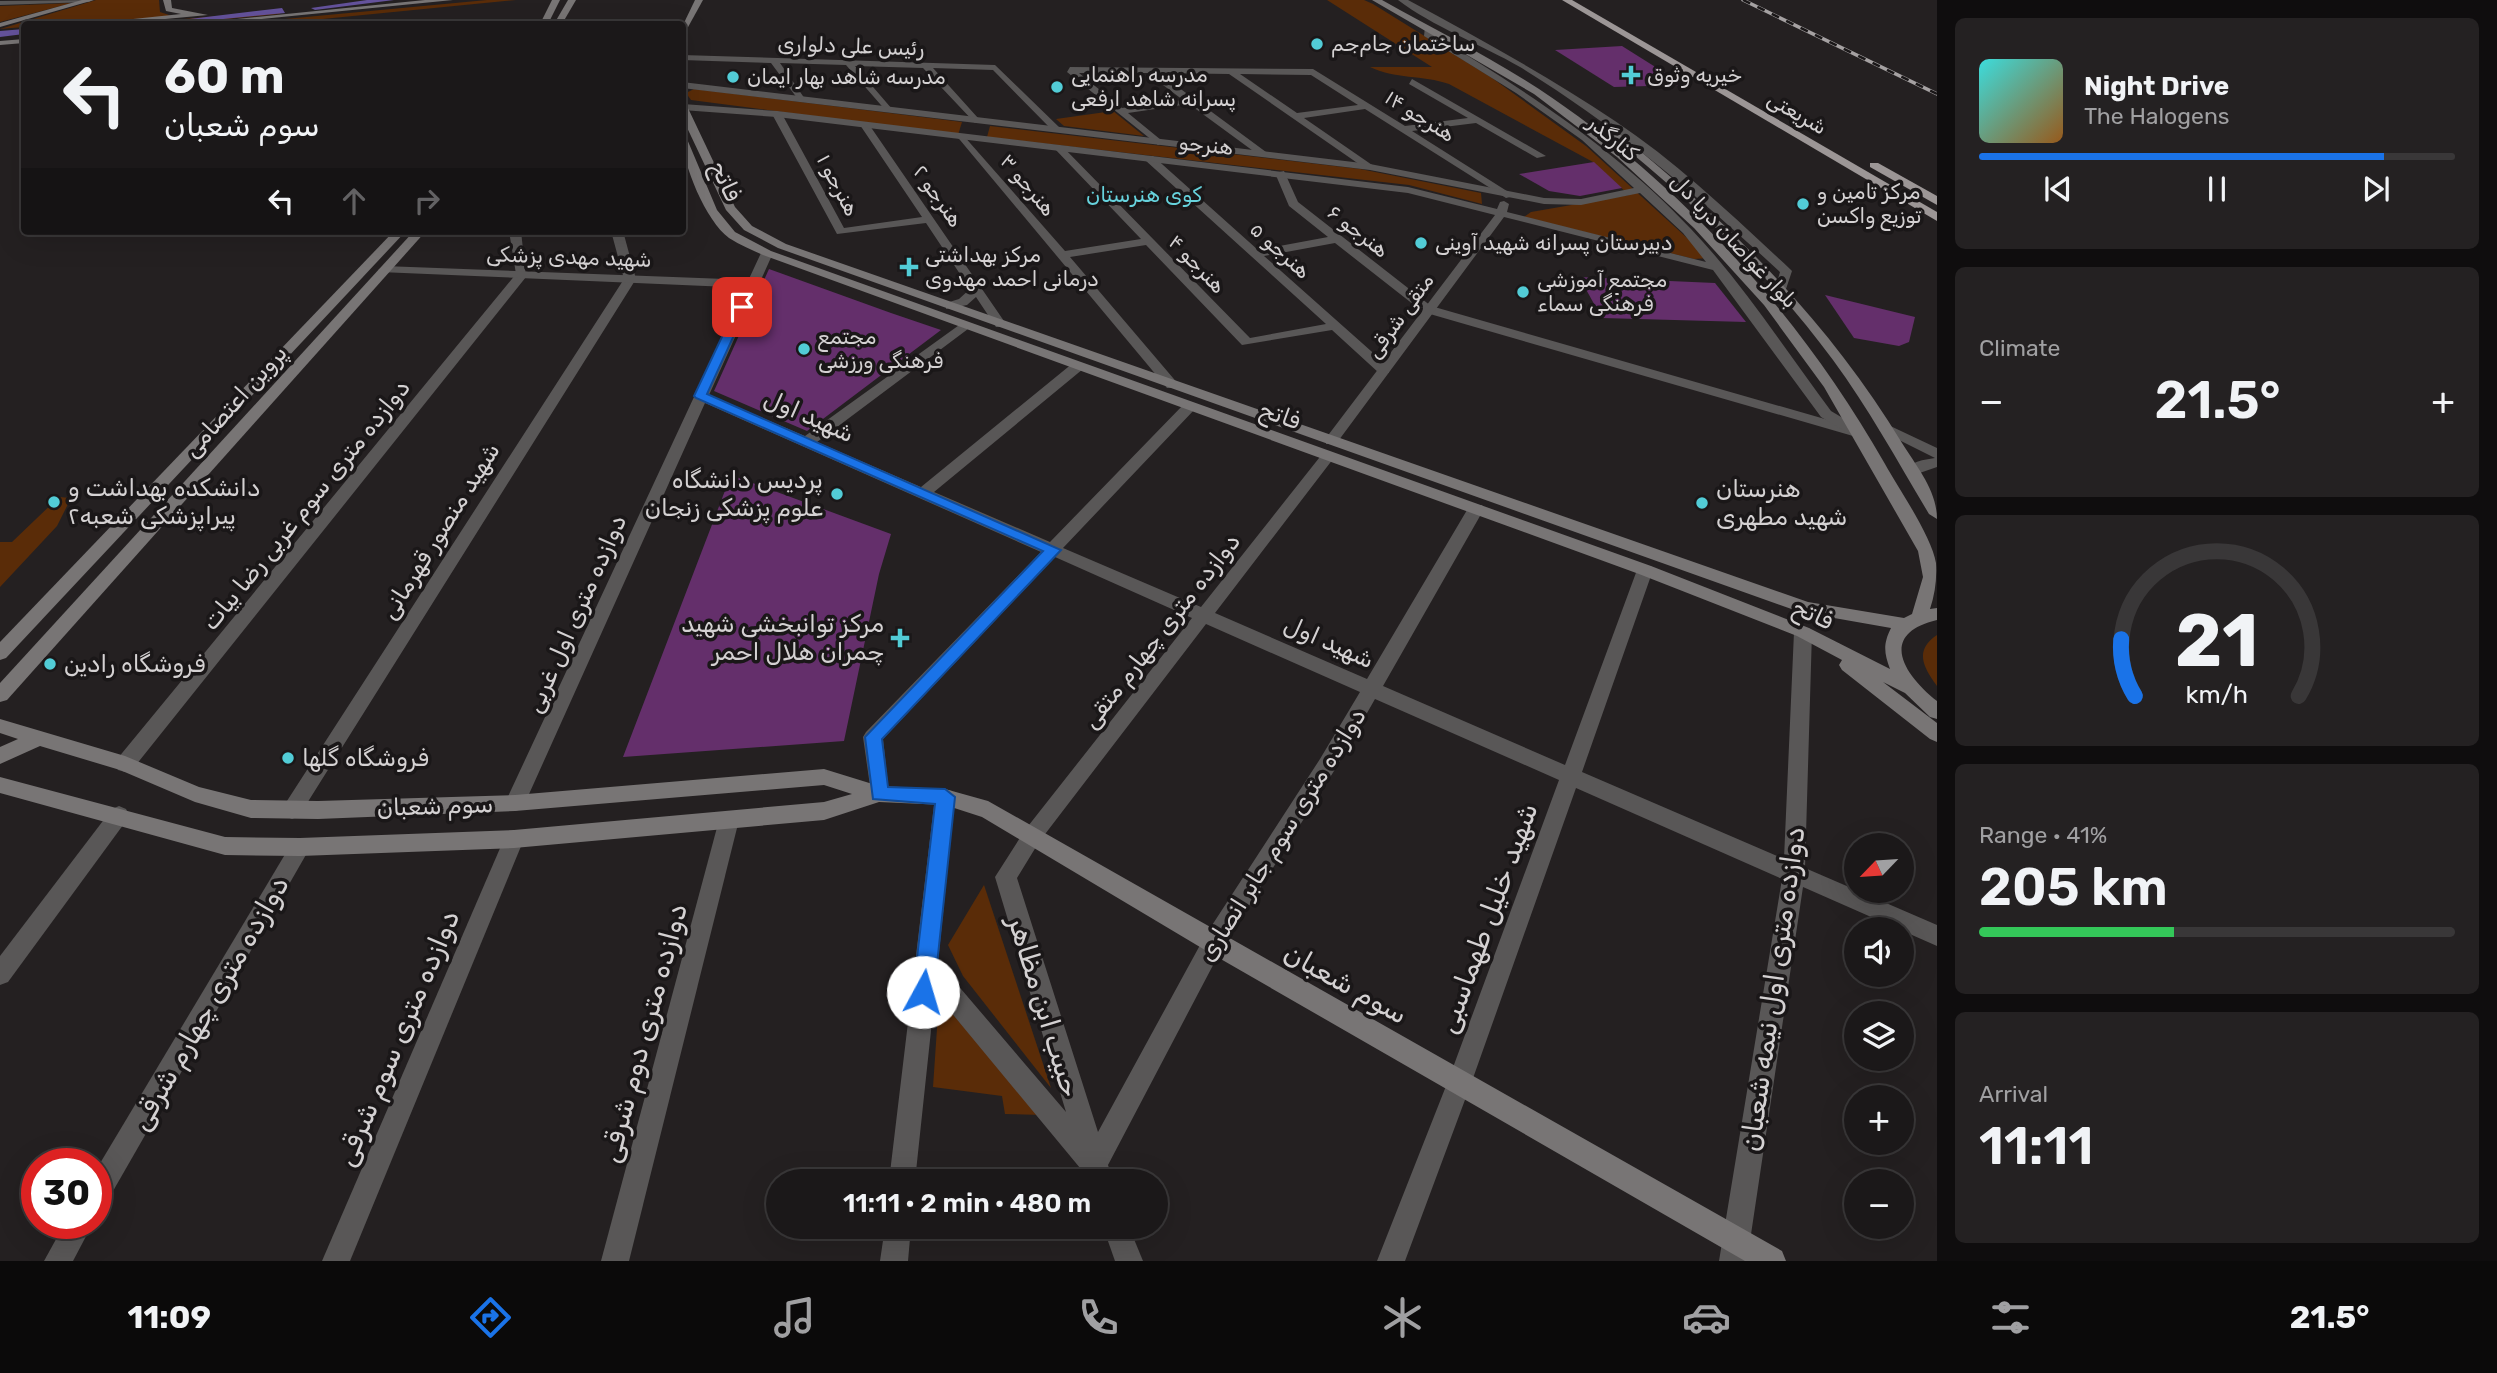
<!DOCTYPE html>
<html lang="en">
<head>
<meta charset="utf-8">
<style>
  :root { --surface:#1b1819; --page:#242122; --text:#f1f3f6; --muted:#a0a0a2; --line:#393738; --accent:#1a73e8 }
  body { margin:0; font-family:Rubik,"Noto Sans Arabic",sans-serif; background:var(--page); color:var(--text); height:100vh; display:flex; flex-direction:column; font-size:26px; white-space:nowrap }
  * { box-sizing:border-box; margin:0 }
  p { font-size:23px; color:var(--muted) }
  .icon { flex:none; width:38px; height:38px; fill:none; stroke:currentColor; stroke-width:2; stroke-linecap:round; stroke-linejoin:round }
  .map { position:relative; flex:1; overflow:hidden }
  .panel { display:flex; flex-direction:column; gap:18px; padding:18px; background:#0f0d0e; width:560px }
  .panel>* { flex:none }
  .guide { position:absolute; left:21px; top:21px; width:665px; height:214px; border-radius:7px; box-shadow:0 7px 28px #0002,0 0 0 2px var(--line); background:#1b1819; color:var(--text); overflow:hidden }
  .needle { width:46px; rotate:245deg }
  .tools { position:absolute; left:1844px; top:833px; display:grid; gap:14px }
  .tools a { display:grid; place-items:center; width:70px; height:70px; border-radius:50%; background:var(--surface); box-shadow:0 7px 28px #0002,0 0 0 2px var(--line); font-size:35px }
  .speed { position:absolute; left:21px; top:1148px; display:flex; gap:14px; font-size:35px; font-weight:700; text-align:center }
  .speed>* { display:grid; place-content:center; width:91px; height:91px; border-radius:50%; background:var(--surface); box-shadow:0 7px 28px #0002,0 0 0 2px var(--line); line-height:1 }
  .speed .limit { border:10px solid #d22; background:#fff; color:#111 }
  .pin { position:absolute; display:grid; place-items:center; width:60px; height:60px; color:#fff; margin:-30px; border-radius:14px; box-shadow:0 4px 10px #0006 }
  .me { position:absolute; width:77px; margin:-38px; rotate:6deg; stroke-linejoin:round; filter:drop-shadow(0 0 5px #0008) }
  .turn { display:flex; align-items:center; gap:24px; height:147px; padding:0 28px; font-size:32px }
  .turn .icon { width:91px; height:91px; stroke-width:2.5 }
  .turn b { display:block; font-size:49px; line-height:60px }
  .lanes { display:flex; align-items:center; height:66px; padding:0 28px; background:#0003; justify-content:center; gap:35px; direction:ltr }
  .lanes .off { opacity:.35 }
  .big { font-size:52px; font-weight:600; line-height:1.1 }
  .panel .tile { flex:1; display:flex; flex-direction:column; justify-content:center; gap:10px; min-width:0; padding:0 24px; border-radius:10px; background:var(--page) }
  .panel .dial { align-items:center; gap:0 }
  .dial svg { height:182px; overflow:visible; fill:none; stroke:var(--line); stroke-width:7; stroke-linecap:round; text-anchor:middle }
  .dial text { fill:var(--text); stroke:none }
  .song { display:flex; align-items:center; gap:21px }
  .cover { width:84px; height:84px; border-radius:10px; background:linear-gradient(135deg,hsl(180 70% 55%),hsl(30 70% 35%)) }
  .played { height:7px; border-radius:4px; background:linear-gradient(90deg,var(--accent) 85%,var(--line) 85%) }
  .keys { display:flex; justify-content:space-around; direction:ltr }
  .heat { display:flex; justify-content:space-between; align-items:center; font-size:38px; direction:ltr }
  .charge { height:10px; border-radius:5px; background:linear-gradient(90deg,#34c759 41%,var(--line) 0) }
  .trip { position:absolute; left:766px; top:1169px; width:402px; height:70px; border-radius:35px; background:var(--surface); box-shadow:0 7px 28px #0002,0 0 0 2px var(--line); font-weight:600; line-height:70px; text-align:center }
  .tabs { display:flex; height:112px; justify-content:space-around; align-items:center; background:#0b0a0a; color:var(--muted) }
  .tabs .icon { width:49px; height:49px }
  .tabs .current { color:var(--accent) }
  .tabs b { font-size:32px; color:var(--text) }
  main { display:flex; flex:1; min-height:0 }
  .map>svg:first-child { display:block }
  .green { fill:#5a2c08 }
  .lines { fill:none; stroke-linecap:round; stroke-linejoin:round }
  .canal { fill:#64529b; fill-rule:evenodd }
  .building { fill:#642f6b }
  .minor { fill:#595757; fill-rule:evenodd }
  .tertiary { fill:#595757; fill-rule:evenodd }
  .secondary { fill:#787575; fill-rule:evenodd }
  .trunk { fill:#9c9696; fill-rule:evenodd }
  .rail-casing { stroke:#a5a1a2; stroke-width:3.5 }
  .rail { stroke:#1a1718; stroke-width:2.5; stroke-dasharray:8; stroke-linecap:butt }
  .route { fill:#1a73e8; stroke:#114b97; stroke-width:2 }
  .poi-dot { fill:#52ccd6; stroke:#1a1718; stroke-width:2.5 }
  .labels { text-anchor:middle; stroke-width:7; stroke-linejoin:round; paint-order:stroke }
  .far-poi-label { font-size:21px; fill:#d4d1d2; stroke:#1a1718; text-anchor:start }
  .far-street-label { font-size:21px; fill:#d4d1d2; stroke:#1a1718 }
  .far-neighbourhood-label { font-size:21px; fill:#67d3dd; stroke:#1a1718 }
  .street-label { font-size:24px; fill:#d4d1d2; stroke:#1a1718 }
  .poi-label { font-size:24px; fill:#d4d1d2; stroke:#1a1718; text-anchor:start }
  .near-street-label { font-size:28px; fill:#d4d1d2; stroke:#1a1718 }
</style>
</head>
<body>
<main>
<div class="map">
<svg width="1937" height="1261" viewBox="0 0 1937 1261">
  <rect width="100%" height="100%" fill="#242021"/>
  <g class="green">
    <path d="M96 0H159L160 12 175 17 24 24V27L0 29Z"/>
    <path d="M487 0H516L272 24 285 19Z"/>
    <path d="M1327 0H1364L1373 4 1492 78 1586 146 1709 258 1694 259 1524 217 1531 212 1629 195 1593 162 1449 84C1423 75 1394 79 1370 67H1432Z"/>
    <path d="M72 3 0 22V6Z"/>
    <path d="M280 11V14L174 24H123Z"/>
    <path d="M694 89 962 122 958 135 691 100 686 93Z"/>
    <path d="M1113 111 1144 136 1064 126 1056 119Z"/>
    <path d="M990 126 1360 169 1481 193 1482 204 1409 185 987 137Z"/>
    <path d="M59 497 71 498 57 526 0 587V542H12Z"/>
    <path d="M1937 635V686C1923 667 1914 650 1937 635Z"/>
    <path d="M984 885 1051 1088 963 976 948 945Z"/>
    <path d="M939 999 1042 1115 1005 1114 1002 1096 933 1087Z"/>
  </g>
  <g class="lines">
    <g class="canal">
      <path d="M367 0H394L315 10 311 8Z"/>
      <path d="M282 8 285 13 173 24H148Z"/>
      <path d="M24 29V34L0 37V31Z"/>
    </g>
  </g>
  <g class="building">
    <path d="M1622 46 1684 85 1614 87 1555 50Z"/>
    <path d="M1594 162 1622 188 1580 196 1549 191 1519 174Z"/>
    <path d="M769 269 891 313 941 330 807 431 714 391Z"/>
    <path d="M1579 277 1715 283 1746 322 1602 318Z"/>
    <path d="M1825 295 1915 317 1909 342 1899 346 1854 338Z"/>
    <path d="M731 475 891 534 879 574 844 741 623 757Z"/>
  </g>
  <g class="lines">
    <g class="minor">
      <path d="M682 55 995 65 1061 129 1053 131 993 70 933 68 978 118 980 120 975 123 923 68 855 66 892 109 887 112 846 65 780 63 805 99 800 102 771 63 682 60Z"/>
      <path d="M1070 67 1313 69 1405 126 1468 118 1409 84 1412 79 1546 156 1537 158 1476 123 1412 131 1510 193V197L1506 198 1365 109 1304 118 1375 167 1366 169 1229 74 1159 73 1266 152V156H1260L1189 104 1128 113 1161 140V144L1158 145 1067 72ZM1079 73H1147L1183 100 1122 108ZM1240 74 1311 75 1358 105 1297 113Z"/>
      <path d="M777 111 782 114 844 228 922 217 860 125 868 123 1006 324 1004 327H996L976 297 967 305 946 309V303L959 299 970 289 926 223 837 234 772 114Z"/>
      <path d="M963 135 1065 251 1141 239 1054 148 1062 146 1250 338 1326 324 1145 160V156H1153L1258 250 1328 237 1289 206 1275 173 1284 171 1298 202 1431 306 1863 430 1865 433 1858 437 1853 436 1423 312 1335 243 1264 256 1389 367V373H1379L1332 330 1242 345 1146 245 1070 257 1179 385 1177 388H1167L960 140 958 138Z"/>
      <path d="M509 231H521L526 277 132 770 125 772 118 770 115 764 118 758 516 274Z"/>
      <path d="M611 231H623L636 279 299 816 292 819 285 816 282 810 285 804 624 279Z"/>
      <path d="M767 250 773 253 709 395 805 436 962 323 972 326 817 442 921 487 1073 363H1083V369L934 492 1050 542 1185 403H1195V409L1063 548 1201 607 1323 453H1333V459L1215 613 1367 679 1470 505H1482L1484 509 1383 686 1565 765 1637 570 1639 566H1651L1653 570 1582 772 1784 859 1794 632 1797 628H1809L1812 632 1805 868 1937 925V946L1803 887 1747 1261H1719L1782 879 1576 788 1472 1081 1405 1261H1377L1448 1081 1559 780 1375 699 1334 771 1221 950 1108 1165 1113 1181H1087L1085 1174 935 993 915 1181H889L935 797 938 791 945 789 952 791 955 797 938 962 1066 1112 995 877 1025 830 1192 618 1055 557 883 739 889 794 886 800 879 802 872 800 863 737 866 732 1041 552 705 403 525 803 522 809 515 811 508 809 505 803 761 253ZM1206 624 1360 692 1320 759 1205 936 1098 1132 1017 878 1039 842Z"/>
      <path d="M1884 423 1937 448V467L1911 476 1906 474 1904 471C1912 461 1923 460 1935 458L1879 430V424Z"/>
      <path d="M119 806 126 809 129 815 126 821 8 982 0 985V956L112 809Z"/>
      <path d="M729 811 736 814 739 820 629 1261H601L719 820 722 814Z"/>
      <path d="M514 830 521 833 524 839 350 1261H322L504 839 507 833Z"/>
      <path d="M300 838 307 841 310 847 307 853 105 1205 96 1209V1170L293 841Z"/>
      <path d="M65 1223H93L73 1261H44Z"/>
      <path d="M885 1227H911L908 1261H880Z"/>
      <path d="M1103 1227H1129L1143 1261H1115Z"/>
    </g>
    <g class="tertiary">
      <path d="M93 0 89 2 0 5V1Z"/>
      <path d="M1398 0H1408C1478 38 1548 76 1615 121 1678 163 1734 217 1790 269L1792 271 1785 292 1775 289 1780 272C1698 196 1615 125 1520 67 1482 45 1432 26 1398 0Z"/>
      <path d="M1425 27H1431V33C1524 90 1616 149 1691 229 1741 281 1787 352 1831 411L1863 430V436H1853L1821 417 1713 270 1504 217 1336 444H1326V438L1495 215 1408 193 777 117 682 110 683 104 777 111 1408 187 1497 209 1500 202 1504 201 1509 204 1507 212 1706 262 1683 233 1640 193 1581 205 1544 204 1370 170 682 88V82L1370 164 1544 198 1581 199 1634 188 1582 140 1516 93 1424 36Z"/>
      <path d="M384 266 752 280 758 284 752 288 380 272 378 270Z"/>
    </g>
    <g class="secondary">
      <path d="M82 0H94L0 27V23Z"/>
      <path d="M163 0H171L172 8 208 15 112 24H85L181 14 166 11Z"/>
      <path d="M425 0H453L212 24H188Z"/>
      <path d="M552 0H560L548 24H540Z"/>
      <path d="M568 0H576L562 24H554Z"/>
      <path d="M695 0H703L682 38V27Z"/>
      <path d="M1372 0H1382C1434 29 1488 56 1539 89 1682 184 1800 315 1885 464 1899 489 1932 537 1936 563 1937 579 1935 594 1930 609L1937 608V620C1878 634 1903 674 1937 701V719L1930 717 1905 693 1883 682 1937 723V742L1930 739 1842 670 1839 665 1842 660 1797 636 1639 574 763 255C752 250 740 245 729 238 706 221 682 164 682 136L687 139 717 210 735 232 771 251 1651 566 1809 628 1890 669C1884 653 1883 644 1891 628L1800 612 778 248 744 230 726 210 682 117V103L687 106 735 207 752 226 786 244 1808 602 1904 618 1912 614 1923 577 1918 551 1824 387 1764 305 1694 228 1617 157 1534 94Z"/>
      <path d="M24 39V43L0 45V41Z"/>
      <path d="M1612 133H1618C1729 222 1828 321 1902 443 1917 467 1937 491 1937 519L1929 514C1898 462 1869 409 1833 360 1771 275 1693 203 1612 137Z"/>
      <path d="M394 231H406L6 658 0 660V642Z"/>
      <path d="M414 231H426L7 700 0 702V683Z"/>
      <path d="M0 719 125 756 199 787 251 800 318 801 515 795 824 769 879 786 945 789 988 801 1782 1251 1786 1261H1745L1205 950 982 817 945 805 879 802 824 820 514 848 300 856 225 855 0 793V777L225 837 300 838 514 830 824 802 852 794 824 785 515 811 318 819 251 818 195 802 120 770 40 746 0 764V747L18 739 0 733Z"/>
    </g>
    <g class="trunk">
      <path d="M1562 0H1572L1937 212V221Z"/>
      <path d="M1870 163H1878L1937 196V205L1870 167Z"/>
    </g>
    <g class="rail-casing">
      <path id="rail" d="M1743 0 1937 94"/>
    </g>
    <use href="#rail" class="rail"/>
  </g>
  <path class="route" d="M742 303 747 307 707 394 1061 550 882 739 888 787 945 789 955 797 934 992 931 999 923 1002 916 999 913 992 935 804 873 799 865 737 1043 551 696 398 694 396 736 307Z"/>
  <g class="poi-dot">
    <circle cx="1317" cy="44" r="7"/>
    <path d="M1627.5 64.5h7v7h7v7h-7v7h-7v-7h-7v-7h7z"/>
    <circle cx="733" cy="77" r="7"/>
    <circle cx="1057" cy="87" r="7"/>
    <circle cx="1803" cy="204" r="7"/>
    <circle cx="1421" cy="243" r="7"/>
    <path d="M905.5 256.5h7v7h7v7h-7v7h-7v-7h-7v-7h7z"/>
    <circle cx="1523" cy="292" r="7"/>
    <circle cx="804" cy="349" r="7"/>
    <circle cx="837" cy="494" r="7"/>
    <circle cx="54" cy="502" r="7"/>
    <circle cx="1702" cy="503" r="7"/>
    <path d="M896.5 627.5h7v7h7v7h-7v7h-7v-7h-7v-7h7z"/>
    <circle cx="50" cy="664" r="7"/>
    <circle cx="288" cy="758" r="7"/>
  </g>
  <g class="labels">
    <g class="far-poi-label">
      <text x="1331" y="51">ساختمان جام‌جم</text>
      <text x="1071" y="82">مدرسه راهنمایی<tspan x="1071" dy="24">پسرانه شاهد ارفعی</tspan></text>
      <text x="1647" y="82">خیریه وثوق</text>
      <text x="747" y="84">مدرسه شاهد بهار ایمان</text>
      <text x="1817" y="199">مرکز تامین و<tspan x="1817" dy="24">توزیع واکسن</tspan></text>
      <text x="1435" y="250">دبیرستان پسرانه شهید آوینی</text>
      <text x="925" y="262">مرکز بهداشتی<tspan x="925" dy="24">درمانی احمد مهدوی</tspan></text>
      <text x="1537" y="287">مجتمع آموزشی<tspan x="1537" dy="24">فرهنگی سماء</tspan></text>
      <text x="818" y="344">مجتمع<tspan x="818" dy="24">فرهنگی ورزشی</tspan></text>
    </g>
    <g class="far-street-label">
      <text transform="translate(851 46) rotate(2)" y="7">رئیس علی دلواری</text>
      <text transform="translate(1797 113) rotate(30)" y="7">شریعتی</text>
      <text transform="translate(1420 116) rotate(32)" y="7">هنرجو ۱۴</text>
      <text transform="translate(1613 138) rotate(40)" y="7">کنارگذر</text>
      <text transform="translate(1206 145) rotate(6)" y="7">هنرجو</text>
      <text transform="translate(838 185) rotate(62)" y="7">هنرجو ۱</text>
      <text transform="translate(1028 185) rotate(50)" y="7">هنرجو ۳</text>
      <text transform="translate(938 196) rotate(55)" y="7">هنرجو ۲</text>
      <text transform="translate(1358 231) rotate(38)" y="7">هنرجو ۶</text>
      <text transform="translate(1734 241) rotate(47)" y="7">بلوار غواصان دریا دل</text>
      <text transform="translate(1280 250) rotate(42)" y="7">هنرجو ۵</text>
      <text transform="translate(569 257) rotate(2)" y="7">شهید مهدی پزشکی</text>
      <text transform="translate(1197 264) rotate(46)" y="7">هنرجو ۴</text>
      <text transform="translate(1400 316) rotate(-54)" y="7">متقی شرقی</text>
    </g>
    <g class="far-neighbourhood-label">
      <text x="1144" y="202">کوی هنرستان</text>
    </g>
    <g class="street-label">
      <text transform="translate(726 181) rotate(65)" y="8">فاتح</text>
      <text transform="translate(235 401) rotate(-48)" y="8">پروین اعتصامی</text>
      <text transform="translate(1280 415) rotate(20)" y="8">فاتح</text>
      <text transform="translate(809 416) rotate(24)" y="8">شهید اول</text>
      <text transform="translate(306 505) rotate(-51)" y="8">دوازده متری سوم غربی رضا بیات</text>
      <text transform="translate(440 531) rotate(-58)" y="8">شهید منصور قهرمانی</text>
      <text transform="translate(576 614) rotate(-66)" y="8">دوازده متری اول غربی</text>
      <text transform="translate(1813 614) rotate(25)" y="8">فاتح</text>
      <text transform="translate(1161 631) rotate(-52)" y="8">دوازده متری چهارم متقی</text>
      <text transform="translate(1329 642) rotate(24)" y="8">شهید اول</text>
      <text transform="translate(435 806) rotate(-2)" y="8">سوم شعبان</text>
      <text transform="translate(1282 835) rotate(-58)" y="8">دوازده متری سوم جابر انصاری</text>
    </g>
    <g class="poi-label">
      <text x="823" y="488" text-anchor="end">پردیس دانشگاه<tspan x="823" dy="28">علوم پزشکى زنجان</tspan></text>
      <text x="68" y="496">دانشکده بهداشت و<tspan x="68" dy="28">پیراپزشکى شعبه۲</tspan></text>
      <text x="1716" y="497">هنرستان<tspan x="1716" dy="28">شهید مطهری</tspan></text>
      <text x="884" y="632" text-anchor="end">مرکز توانبخشی شهید<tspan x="884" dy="28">چمران هلال احمر</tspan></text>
      <text x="64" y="672">فروشگاه رادین</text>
      <text x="302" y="766">فروشگاه گلها</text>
    </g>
    <g class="near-street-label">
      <text transform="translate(1487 918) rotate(-70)" y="10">شهید خلیل طهماسبی</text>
      <text transform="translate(1346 983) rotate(29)" y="10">سوم شعبان</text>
      <text transform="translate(1772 989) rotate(-82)" y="10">دوازده متری اول نیمه شعبان</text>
      <text transform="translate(209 1003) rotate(-60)" y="10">دوازده متری چهارم شرقی</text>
      <text transform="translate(1045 1006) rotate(73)" y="10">حبیب ابن مظاهر</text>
      <text transform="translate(643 1033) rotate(-75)" y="10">دوازده متری دوم شرقی</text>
      <text transform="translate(397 1038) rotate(-67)" y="10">دوازده متری سوم شرقی</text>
    </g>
  </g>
</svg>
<div class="tools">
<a><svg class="needle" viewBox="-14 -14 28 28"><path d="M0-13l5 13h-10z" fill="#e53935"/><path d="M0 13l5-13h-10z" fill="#a0a0a2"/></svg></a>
<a><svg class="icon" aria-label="sound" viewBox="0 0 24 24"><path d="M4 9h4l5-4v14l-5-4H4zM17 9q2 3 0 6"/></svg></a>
<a><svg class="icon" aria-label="layers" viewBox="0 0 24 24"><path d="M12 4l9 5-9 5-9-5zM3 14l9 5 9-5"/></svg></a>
<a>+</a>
<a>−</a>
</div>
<div class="speed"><div class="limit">30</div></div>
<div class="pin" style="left:742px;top:307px;background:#d93025"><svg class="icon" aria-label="arrive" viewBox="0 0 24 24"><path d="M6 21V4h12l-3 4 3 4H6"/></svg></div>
<svg class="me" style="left:923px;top:992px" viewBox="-20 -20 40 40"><circle r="19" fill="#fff"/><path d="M0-13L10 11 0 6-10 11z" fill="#1a73e8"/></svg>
<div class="trip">11:11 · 2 min · 480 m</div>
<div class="guide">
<div class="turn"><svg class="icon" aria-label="left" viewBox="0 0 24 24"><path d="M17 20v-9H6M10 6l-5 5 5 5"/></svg><div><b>60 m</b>سوم شعبان</div></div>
<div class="lanes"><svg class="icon" aria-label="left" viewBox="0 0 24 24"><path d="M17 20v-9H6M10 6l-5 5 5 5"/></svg><svg class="icon off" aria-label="ahead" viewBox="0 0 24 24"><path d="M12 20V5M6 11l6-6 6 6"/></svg><svg class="icon off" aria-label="right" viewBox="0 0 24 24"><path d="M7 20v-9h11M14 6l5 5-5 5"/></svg></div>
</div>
</div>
<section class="panel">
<div class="tile">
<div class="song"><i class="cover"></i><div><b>Night Drive</b><p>The Halogens</p></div></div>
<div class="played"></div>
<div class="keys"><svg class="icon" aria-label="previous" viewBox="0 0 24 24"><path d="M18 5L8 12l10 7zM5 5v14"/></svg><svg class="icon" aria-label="pause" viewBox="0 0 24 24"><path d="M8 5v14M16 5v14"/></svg><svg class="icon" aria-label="next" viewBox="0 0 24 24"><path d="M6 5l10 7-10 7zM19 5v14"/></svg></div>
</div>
<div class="tile"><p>Climate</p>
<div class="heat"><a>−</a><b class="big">21.5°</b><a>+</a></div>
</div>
<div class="tile dial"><svg viewBox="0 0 100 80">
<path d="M14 69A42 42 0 1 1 86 69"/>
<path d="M14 69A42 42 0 0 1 8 44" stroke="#1a73e8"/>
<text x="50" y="56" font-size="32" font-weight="700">21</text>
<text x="50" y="72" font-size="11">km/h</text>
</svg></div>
<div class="tile"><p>Range · 41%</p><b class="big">205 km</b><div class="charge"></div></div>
<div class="tile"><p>Arrival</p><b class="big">11:11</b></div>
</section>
</main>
<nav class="tabs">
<b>11:09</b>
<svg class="icon current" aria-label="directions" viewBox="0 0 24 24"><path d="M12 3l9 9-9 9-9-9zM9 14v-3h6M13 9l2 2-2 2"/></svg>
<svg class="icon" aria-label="music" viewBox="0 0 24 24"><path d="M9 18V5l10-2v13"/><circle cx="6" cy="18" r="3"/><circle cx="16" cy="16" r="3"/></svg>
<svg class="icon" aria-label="phone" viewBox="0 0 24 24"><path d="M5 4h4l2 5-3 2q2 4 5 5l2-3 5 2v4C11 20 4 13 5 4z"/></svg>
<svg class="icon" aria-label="climate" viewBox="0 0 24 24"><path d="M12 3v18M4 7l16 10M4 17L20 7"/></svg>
<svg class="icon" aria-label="car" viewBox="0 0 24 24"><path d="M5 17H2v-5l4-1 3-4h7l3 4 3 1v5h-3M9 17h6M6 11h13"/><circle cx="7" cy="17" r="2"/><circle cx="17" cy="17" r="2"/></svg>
<svg class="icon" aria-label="filters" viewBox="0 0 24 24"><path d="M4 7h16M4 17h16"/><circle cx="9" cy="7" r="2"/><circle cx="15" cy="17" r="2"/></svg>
<b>21.5°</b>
</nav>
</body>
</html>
